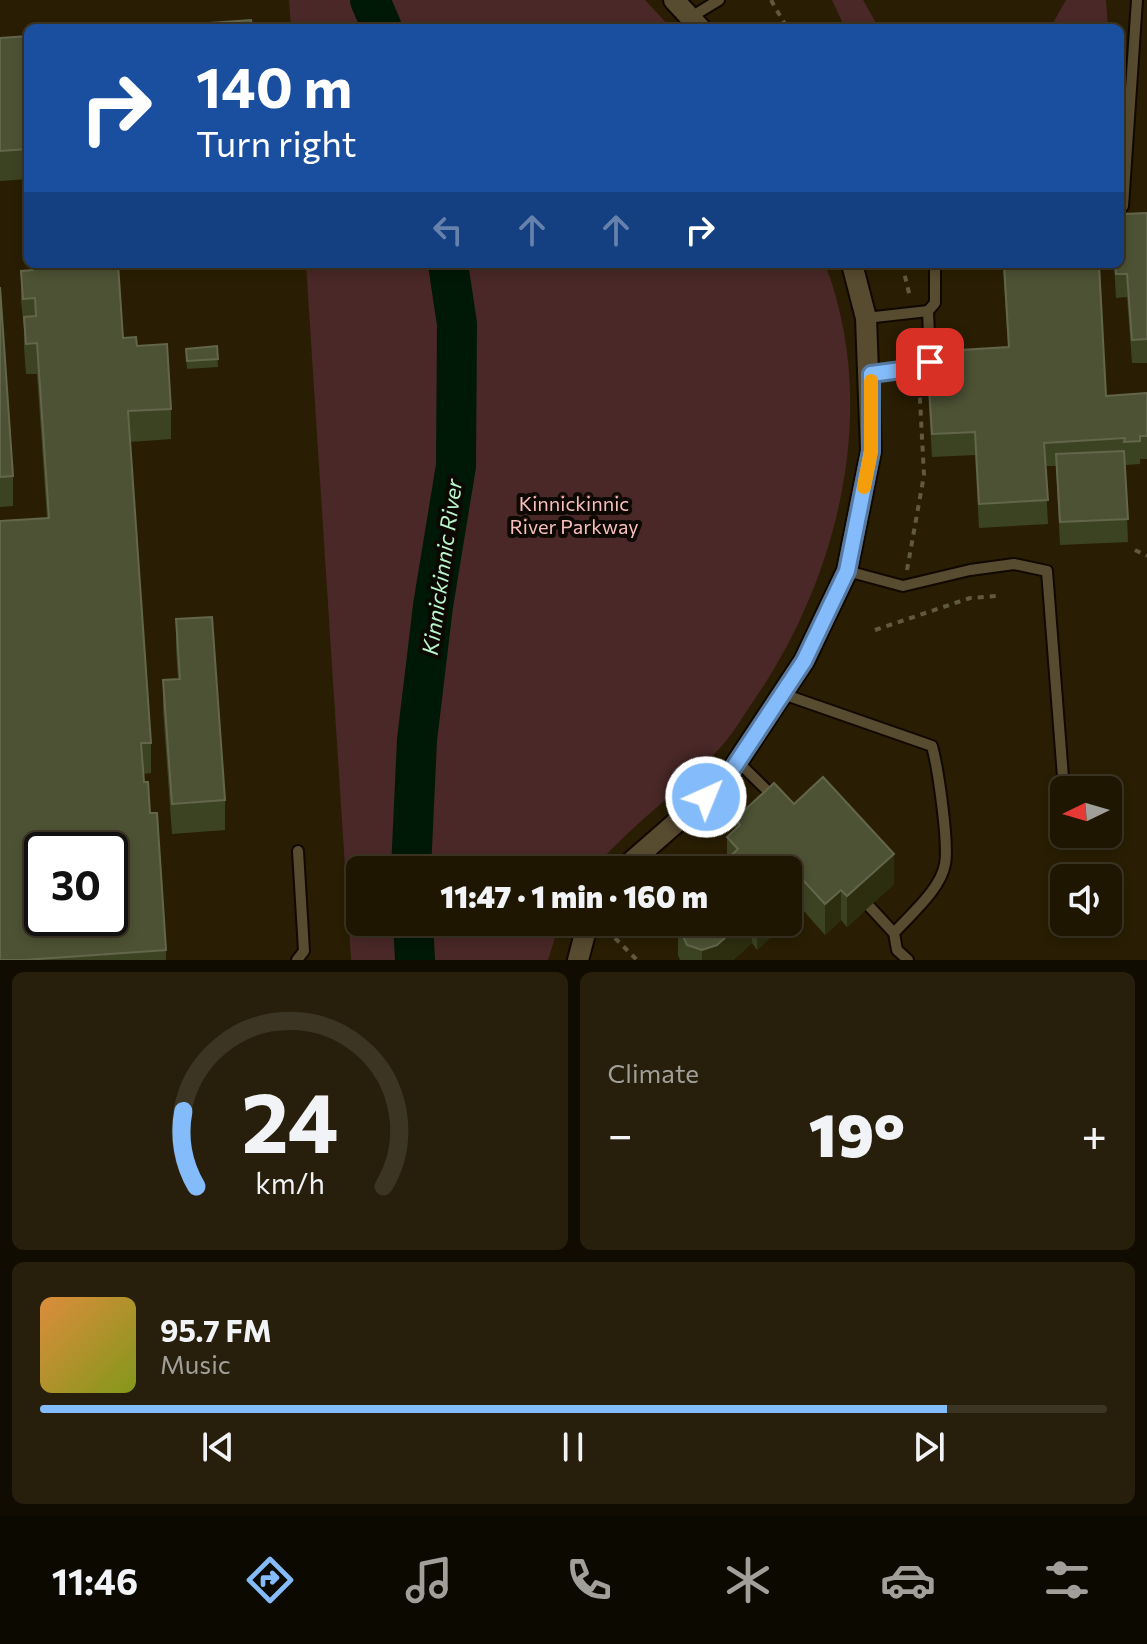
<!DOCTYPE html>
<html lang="en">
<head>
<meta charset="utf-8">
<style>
  :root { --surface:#1f1602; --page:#271f0c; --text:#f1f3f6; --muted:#a19f99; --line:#3c3524; --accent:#84bcfb }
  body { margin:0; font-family:Commissioner,sans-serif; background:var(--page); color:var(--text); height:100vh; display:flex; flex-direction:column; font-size:30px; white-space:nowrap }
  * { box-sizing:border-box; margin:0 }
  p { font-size:26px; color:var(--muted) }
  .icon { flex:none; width:44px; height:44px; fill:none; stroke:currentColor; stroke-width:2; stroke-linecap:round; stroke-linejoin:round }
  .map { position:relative; height:960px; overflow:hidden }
  .sheet { display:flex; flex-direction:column; gap:12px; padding:12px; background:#110c01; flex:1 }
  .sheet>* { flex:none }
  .top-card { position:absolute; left:24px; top:24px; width:1100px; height:244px; border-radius:12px; box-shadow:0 4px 12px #0003,0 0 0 2px var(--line); background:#1a4fa0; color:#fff; overflow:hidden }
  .needle { width:52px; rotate:265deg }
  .tools { position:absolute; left:1050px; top:776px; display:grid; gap:16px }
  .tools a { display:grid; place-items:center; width:72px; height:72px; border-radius:12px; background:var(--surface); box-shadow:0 4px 12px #0003,0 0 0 2px var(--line); font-size:40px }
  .speed { position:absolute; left:24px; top:832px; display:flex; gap:16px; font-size:40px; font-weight:700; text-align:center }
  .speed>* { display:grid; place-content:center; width:104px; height:104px; border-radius:50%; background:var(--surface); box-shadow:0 4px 12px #0003,0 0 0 2px var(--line); line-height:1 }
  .speed .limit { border:4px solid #111; border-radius:12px; background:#fff; color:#111 }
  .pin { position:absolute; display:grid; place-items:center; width:68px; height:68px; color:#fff; margin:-34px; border-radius:16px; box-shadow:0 4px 12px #0006 }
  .me { position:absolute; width:88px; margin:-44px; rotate:44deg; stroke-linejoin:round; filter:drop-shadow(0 0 6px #0008) }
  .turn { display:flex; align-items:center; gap:28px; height:168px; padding:0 40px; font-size:36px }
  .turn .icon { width:104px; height:104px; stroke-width:2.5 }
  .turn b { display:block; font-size:56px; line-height:68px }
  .lanes { display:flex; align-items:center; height:76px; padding:0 40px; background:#0003; justify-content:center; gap:40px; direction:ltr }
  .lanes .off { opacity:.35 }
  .big { font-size:60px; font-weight:800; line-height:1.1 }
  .sheet .widget { flex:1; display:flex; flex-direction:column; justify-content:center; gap:12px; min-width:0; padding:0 28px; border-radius:12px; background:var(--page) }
  .sheet .dial { align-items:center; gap:0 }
  .dial svg { height:208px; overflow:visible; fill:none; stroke:var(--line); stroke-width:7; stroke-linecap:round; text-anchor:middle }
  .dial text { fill:var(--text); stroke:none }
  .song { display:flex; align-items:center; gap:24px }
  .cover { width:96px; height:96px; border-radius:12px; background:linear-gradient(135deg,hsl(30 70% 55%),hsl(70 70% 35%)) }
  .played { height:8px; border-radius:4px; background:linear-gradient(90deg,var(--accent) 85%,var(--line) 85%) }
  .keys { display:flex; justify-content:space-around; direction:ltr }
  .heat { display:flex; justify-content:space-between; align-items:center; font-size:44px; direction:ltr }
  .sheet .tiles { flex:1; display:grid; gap:12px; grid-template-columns:1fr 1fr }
  .widget:last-child { grid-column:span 2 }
  .trip { position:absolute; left:346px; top:856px; width:456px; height:80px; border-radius:12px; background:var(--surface); box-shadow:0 4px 12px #0003,0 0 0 2px var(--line); font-weight:800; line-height:80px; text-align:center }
  .tab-bar { display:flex; height:128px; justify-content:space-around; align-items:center; background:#0c0901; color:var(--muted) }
  .tab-bar .icon { width:56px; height:56px }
  .tab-bar .selected { color:var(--accent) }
  .tab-bar b { font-size:36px; color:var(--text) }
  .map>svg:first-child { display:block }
  .green { fill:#492827 }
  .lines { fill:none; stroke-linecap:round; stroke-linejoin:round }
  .river { stroke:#001806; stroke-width:40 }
  .service-casing { stroke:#110800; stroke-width:14 }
  .minor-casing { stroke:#110800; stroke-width:24 }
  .path { stroke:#625941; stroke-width:4; stroke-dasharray:6 6; stroke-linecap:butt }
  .service { stroke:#574b30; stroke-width:10 }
  .minor { stroke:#574b30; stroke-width:20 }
  .wall { fill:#3c4323 }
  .shaded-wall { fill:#2d2e0f }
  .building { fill:#4d5234; stroke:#63664b; stroke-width:2; fill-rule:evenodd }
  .route-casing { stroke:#567aa3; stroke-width:20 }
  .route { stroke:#84bcfb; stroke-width:14 }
  .slow { stroke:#f59e0b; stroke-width:14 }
  .labels { text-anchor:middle; stroke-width:8; stroke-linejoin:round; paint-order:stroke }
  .park-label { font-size:20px; fill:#f8bebb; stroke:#0d0902 }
  .water-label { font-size:22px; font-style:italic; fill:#b9f5ca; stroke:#0d0902 }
</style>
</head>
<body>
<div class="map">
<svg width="1147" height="960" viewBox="0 0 1147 960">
  <rect width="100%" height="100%" fill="#291e03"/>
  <g class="green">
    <path d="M289 0H645L671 28H291Z"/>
    <path d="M832 0H863L879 28H845Z"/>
    <path d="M1066 0H1106L1108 28H1050Z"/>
    <path d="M306 264H825C881 409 838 580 752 703 742 718 732 735 720 748 681 791 630 825 593 870H360V922H560L548 960H351Z"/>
  </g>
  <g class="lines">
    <g class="river">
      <path d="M370 0 382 28"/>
      <path d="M411 870 417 740 433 606 456 466 457 324 448 264"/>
      <path d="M413 922 415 960"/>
    </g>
    <g class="service-casing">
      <g id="service">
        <path d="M691 17 719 0"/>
        <path d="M1123 206 1137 0"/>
        <path d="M866 318 928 311 935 303V264"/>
        <path d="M871 374 927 366 930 362 928 311"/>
        <path d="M847 571 903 586 970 570 1014 564 1047 571 1064 790"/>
        <path d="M783 694 932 746C938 768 949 843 945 864 941 889 910 915 894 933L897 950 908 960"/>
        <path d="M738 762 776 799"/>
        <path d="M869 906 894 933"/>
        <path d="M297 960 304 951 298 851"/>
      </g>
    </g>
    <g class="minor-casing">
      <g id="minor">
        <path d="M674 0 700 28"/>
        <path d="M622 870 726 779 804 661 847 571 871 451 866 318 852 264"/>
        <path d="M578 960 588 922"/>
      </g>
    </g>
    <g class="path">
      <path d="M771 0 787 28"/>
      <path d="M902 264 910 297"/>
      <path d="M1135 550 1147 556"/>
      <path d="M907 570 924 475 919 381"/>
      <path d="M875 630 970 598 997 596"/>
      <path d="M615 938 637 960"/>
    </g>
    <use href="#service" class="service"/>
    <use href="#minor" class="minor"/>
  </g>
  <g class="wall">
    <path d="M28 36V179L0 181V38Z"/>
    <path d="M1147 213V363H1132L1127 297 1116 298 1114 264H1120L1123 242V214Z"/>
    <path d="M30 264H118L123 338 137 346 171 409V439L130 442 151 743V773L143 774 144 782 150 813 166 950V960H0L47 518 37 374H26L24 347V329L21 301V271L31 270Z"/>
    <path d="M996 264H1099L1106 396 1147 393V459H1140V464L1125 465 1128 542 1060 545 1056 466H1045L1048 524 979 528 975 455 932 457 927 375V352L1008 347 1003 269H996Z"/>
    <path d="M0 287 13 476V506L0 507Z"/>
    <path d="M217 346 218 367 187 369 186 349Z"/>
    <path d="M176 619 225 800V830L172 834 163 710V680L178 679 176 649Z"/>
    <path d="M794 804 894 884 847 927 841 920 825 935 802 909 788 921V870L727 859V837L735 830V819Z"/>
    <path d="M680 922H787L757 950 752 943 733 960H680L678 955V925Z"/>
  </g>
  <g class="shaded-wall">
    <path d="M894 854V884L847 927V896Z"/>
    <path d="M802 879V909L788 921V891Z"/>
    <path d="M841 890V920L825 935V904Z"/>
    <path d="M742 922H752V943L733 960H702V950Z"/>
    <path d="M757 922H787L757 950Z"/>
  </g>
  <g class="building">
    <path d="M251 20 252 28H139Z"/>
    <path d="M28 36V149L0 151V38Z"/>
    <path d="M1147 213V339L1132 340 1127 274H1116L1115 264H1120V242H1124L1123 214Z"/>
    <path d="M33 264H118L123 338 136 337 137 346 167 344 171 409 128 411 151 743H141L144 782H148L150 813H157L166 950 24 960H0V521L49 518 37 343 26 344 24 317 36 316 35 298 23 299 21 271 33 270ZM42 850H110V918H42Z"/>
    <path d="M1004 264H1099L1106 396 1147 393V436H1140V441L1124 442 1125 438 1044 443 1048 500 979 504 975 432 932 434 927 352 1009 347Z"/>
    <path d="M0 287 13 476 0 477Z"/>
    <path d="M217 346 218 359 187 361 186 349Z"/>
    <path d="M1124 451 1128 519 1060 522 1056 454Z"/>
    <path d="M212 617 225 800 172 804 163 680 180 679 176 619Z"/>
    <path d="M823 777 894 854 847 896 841 890 825 904 802 879 788 891V870H715L738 849 727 837 740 825 735 819 774 783 794 804Z"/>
    <path d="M680 922H742L717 945 702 950 687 945 678 925Z"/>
  </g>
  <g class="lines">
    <g class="route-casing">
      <path id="route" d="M706 797 726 779 804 661 847 571 871 451V374L924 367 930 362"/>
    </g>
    <use href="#route" class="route"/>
    <path class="slow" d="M864 487 871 451V381"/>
  </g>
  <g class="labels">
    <g class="park-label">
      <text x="574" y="511">Kinnickinnic<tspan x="574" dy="23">River Parkway</tspan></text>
    </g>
    <g class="water-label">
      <text transform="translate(442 567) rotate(-82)" y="8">Kinnickinnic River</text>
    </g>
  </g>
</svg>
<div class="tools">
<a><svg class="needle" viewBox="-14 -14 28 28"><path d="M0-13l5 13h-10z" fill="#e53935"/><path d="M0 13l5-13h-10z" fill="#a19f99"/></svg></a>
<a><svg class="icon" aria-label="sound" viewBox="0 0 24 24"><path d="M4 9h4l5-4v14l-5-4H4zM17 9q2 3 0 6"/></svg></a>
</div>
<div class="speed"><div class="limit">30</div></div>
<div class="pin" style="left:930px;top:362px;background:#d93025"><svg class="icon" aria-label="arrive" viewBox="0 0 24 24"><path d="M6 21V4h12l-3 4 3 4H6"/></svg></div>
<svg class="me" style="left:706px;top:797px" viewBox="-20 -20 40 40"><circle r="17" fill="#84bcfb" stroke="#fff" stroke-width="3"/><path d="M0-11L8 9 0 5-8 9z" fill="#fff"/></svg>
<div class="trip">11:47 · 1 min · 160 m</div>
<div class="top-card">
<div class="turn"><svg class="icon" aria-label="right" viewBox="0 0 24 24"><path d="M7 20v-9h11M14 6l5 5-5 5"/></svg><div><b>140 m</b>Turn right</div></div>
<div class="lanes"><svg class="icon off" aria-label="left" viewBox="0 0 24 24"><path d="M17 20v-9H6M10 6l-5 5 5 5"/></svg><svg class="icon off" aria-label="ahead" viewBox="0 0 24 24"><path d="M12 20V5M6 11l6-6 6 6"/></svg><svg class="icon off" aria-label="ahead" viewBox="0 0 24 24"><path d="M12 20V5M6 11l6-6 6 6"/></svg><svg class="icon" aria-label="right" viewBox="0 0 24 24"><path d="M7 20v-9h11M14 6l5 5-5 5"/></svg></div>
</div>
</div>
<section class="sheet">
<div class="tiles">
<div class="widget dial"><svg viewBox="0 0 100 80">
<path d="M14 69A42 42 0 1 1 86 69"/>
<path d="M14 69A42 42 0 0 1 9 40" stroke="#84bcfb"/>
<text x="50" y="56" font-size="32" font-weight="700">24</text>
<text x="50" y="72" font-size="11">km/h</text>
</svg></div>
<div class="widget"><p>Climate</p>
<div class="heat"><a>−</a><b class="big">19°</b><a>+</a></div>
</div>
<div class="widget">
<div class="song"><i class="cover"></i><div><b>95.7 FM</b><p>Music</p></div></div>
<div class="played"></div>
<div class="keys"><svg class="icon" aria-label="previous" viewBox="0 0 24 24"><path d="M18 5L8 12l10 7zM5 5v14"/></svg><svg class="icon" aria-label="pause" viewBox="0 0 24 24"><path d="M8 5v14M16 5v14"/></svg><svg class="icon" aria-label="next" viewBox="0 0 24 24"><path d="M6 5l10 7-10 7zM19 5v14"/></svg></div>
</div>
</div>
</section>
<nav class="tab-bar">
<b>11:46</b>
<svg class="icon selected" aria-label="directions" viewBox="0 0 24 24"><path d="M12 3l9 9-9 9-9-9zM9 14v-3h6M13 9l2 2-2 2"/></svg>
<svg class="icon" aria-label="music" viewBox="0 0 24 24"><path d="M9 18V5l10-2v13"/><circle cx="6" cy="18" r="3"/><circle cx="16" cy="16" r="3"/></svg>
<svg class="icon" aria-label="phone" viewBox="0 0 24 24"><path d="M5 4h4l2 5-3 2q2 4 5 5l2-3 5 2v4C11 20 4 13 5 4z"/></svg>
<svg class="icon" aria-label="climate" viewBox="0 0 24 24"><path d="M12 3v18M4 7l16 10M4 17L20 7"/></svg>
<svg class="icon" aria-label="car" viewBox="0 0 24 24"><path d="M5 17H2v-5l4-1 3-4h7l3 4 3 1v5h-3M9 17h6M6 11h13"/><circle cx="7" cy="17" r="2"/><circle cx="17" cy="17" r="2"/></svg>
<svg class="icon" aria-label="filters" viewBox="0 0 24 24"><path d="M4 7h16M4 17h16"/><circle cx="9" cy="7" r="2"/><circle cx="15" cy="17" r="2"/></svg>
</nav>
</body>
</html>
